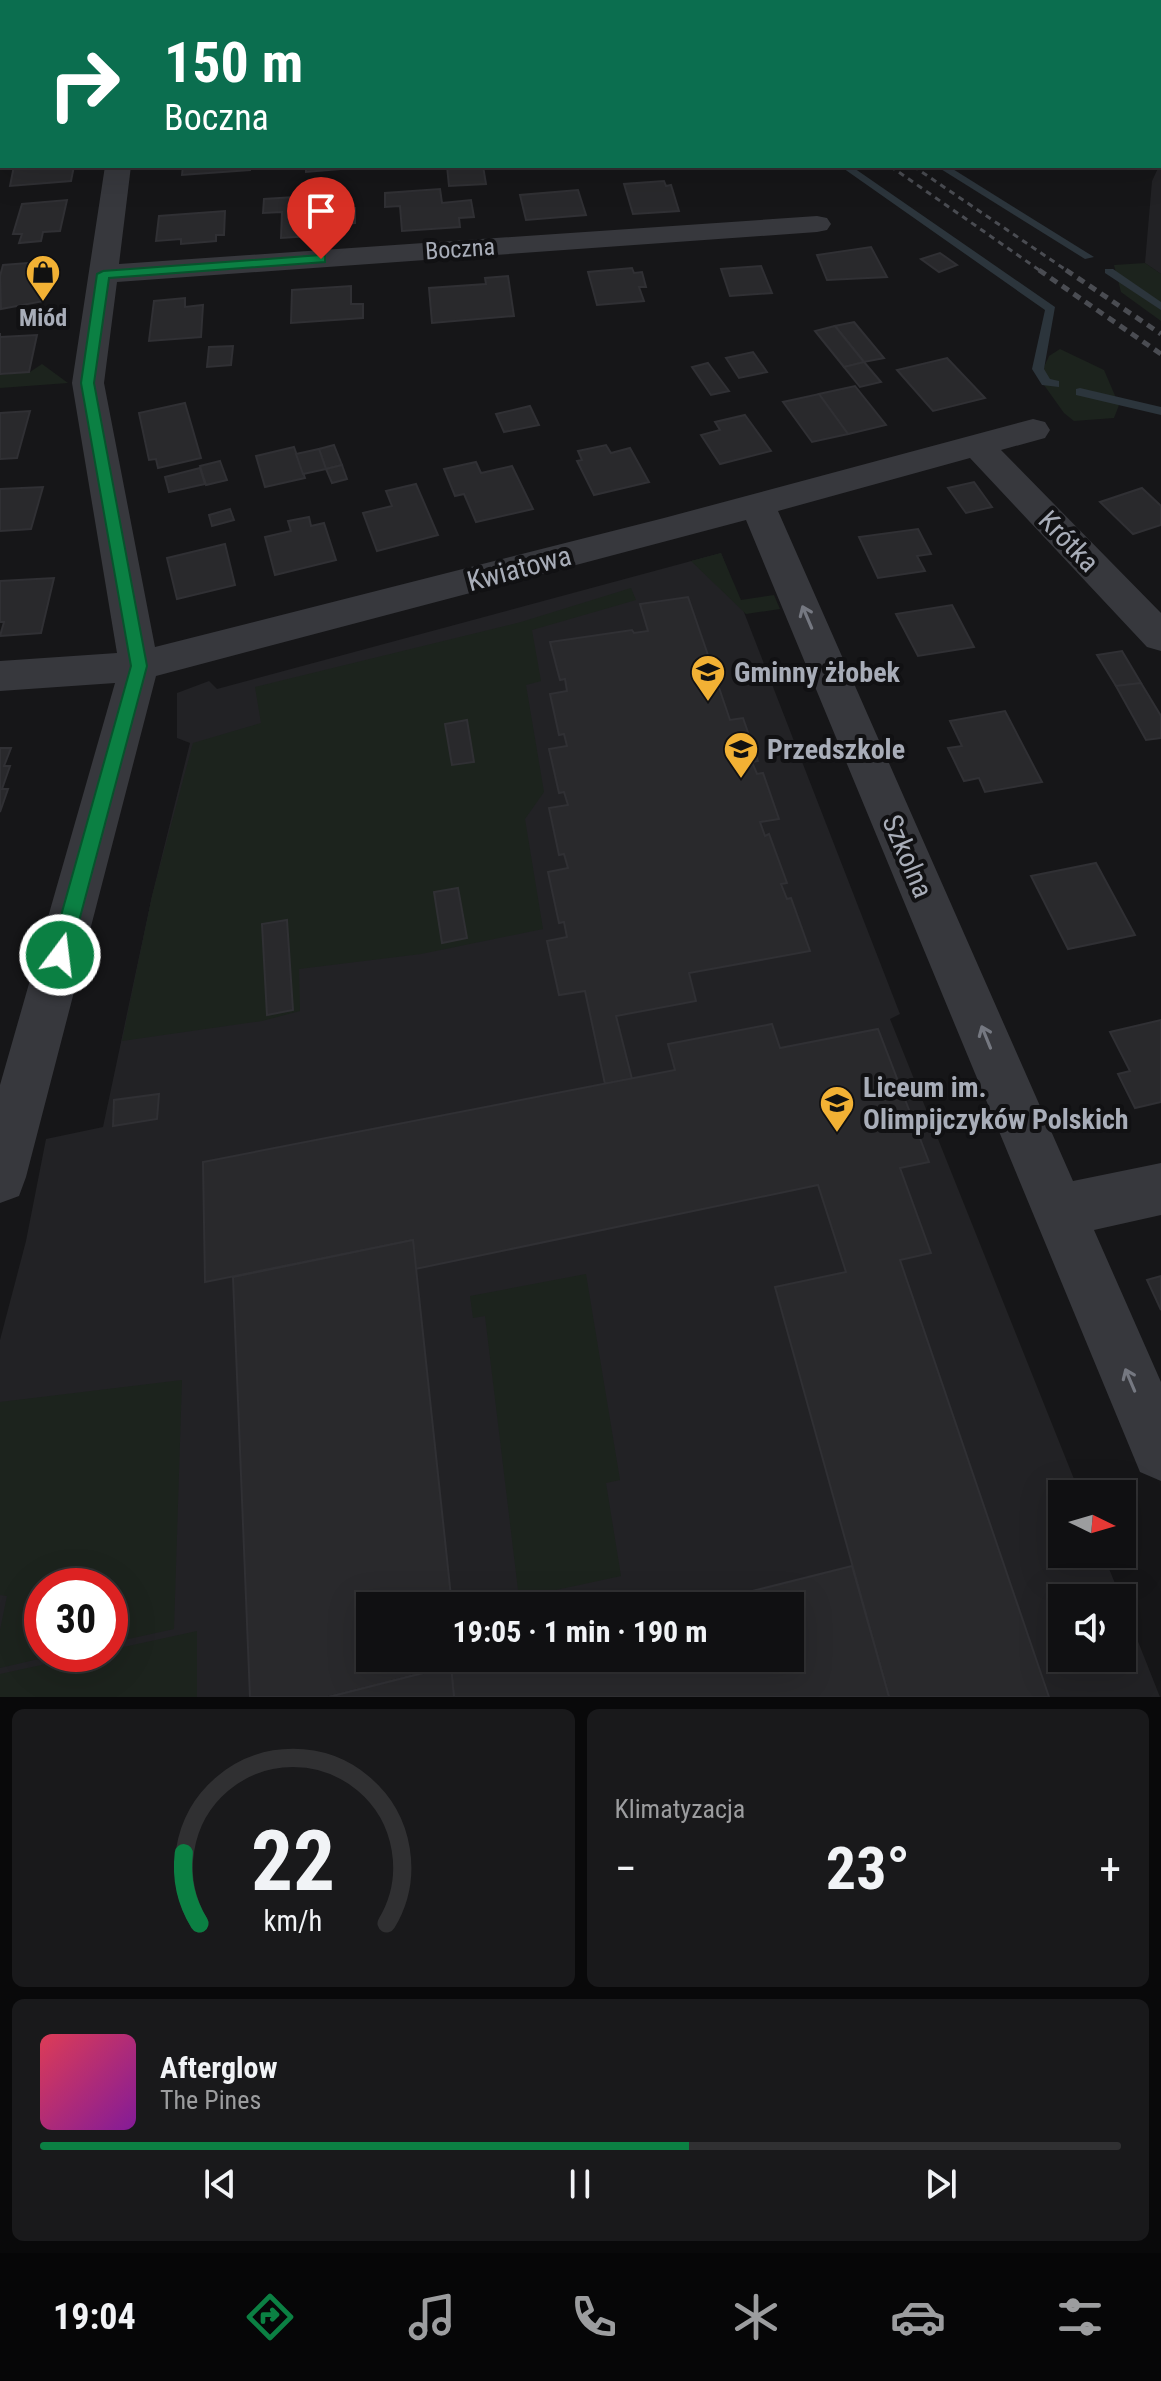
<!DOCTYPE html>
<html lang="pl">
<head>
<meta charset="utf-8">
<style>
  :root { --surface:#101012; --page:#19191b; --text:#f1f3f6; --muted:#9c9d9f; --line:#303032; --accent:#0b8043 }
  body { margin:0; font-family:"Roboto Condensed",sans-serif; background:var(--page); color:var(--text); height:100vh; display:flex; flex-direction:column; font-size:30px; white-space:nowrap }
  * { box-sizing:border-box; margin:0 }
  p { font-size:26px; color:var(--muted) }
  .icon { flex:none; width:44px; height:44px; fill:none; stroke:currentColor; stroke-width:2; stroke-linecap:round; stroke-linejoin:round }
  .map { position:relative; height:1697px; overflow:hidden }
  .drawer { display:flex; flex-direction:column; gap:12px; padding:12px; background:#09090a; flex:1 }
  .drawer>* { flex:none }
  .guide { position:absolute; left:0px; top:0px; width:1162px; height:168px; box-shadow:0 8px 32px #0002,0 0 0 2px var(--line); background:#0b6e4f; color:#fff; overflow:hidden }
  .needle { width:52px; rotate:95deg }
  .fabs { position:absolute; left:1048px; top:1480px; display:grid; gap:16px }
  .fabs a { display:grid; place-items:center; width:88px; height:88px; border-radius:0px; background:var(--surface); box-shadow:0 8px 32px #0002,0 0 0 2px var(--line); font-size:40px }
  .speed { position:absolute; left:24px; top:1568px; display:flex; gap:16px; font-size:40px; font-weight:700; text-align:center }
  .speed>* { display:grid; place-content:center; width:104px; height:104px; border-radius:50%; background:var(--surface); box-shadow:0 8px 32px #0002,0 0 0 2px var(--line); line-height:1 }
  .speed .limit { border:12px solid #d22; background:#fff; color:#111 }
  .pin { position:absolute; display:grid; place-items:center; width:68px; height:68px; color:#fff; margin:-82px -34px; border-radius:50% 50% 50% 0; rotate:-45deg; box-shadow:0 0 8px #0007 }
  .pin .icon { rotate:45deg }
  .me { position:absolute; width:88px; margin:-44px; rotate:15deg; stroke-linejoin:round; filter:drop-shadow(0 0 6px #0008) }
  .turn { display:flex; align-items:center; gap:28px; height:168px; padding:0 32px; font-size:36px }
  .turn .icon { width:104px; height:104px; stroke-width:2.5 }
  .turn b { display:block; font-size:56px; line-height:68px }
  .big { font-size:60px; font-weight:700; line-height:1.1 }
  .drawer .widget { flex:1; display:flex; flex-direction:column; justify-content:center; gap:12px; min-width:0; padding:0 28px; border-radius:12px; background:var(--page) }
  .drawer .dial { align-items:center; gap:0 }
  .dial svg { height:208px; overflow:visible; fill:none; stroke:var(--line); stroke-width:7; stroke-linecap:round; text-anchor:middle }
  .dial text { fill:var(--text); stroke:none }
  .song { display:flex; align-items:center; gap:24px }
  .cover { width:96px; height:96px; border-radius:12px; background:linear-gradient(135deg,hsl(350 70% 55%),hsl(290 70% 35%)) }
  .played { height:8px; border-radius:4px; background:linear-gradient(90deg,var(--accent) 60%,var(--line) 60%) }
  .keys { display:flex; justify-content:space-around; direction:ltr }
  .heat { display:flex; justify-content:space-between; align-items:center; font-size:44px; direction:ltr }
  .drawer .tiles { flex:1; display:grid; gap:12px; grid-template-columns:1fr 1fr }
  .widget:last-child { grid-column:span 2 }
  .trip { position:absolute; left:356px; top:1592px; width:448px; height:80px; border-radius:0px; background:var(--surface); box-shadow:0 8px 32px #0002,0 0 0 2px var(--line); font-weight:700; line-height:80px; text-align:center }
  .tab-bar { display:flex; height:128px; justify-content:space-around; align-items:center; background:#060607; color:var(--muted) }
  .tab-bar .icon { width:56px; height:56px }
  .tab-bar .selected { color:var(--accent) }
  .tab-bar b { font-size:36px; color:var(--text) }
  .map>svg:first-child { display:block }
  .built { fill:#222225; fill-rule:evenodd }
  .green { fill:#1c231d }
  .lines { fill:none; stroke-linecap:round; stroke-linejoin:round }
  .stream { fill:#2c353c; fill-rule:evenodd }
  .building { fill:#29292c; stroke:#303034; stroke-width:2 }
  .lane { fill:#37383d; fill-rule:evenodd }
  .street { fill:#37383d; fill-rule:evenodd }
  .rail-far1 { stroke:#4a4c52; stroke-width:3; stroke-dasharray:6 5; stroke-linecap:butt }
  .rail { stroke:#4a4c52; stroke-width:5; stroke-dasharray:8 6; stroke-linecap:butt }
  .oneway { stroke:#757881 }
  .route { fill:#0b8043; stroke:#07532c; stroke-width:2 }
  .labels { text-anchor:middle; stroke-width:8; stroke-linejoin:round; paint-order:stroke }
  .far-street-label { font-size:24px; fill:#a8adb8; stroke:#111113 }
  .far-poi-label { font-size:24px; font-weight:bold; fill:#a8adb8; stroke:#111113 }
  .street-label { font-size:28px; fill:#a8adb8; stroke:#111113 }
  .poi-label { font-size:28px; font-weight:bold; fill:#a8adb8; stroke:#111113; text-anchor:start }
</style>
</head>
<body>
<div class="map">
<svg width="1161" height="1697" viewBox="0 0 1161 1697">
  <rect width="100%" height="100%" fill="#161618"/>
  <g class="built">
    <path d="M1161 162V274L1145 263 1152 181Z"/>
    <path d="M721 553 900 1014 890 1019 1080 1494H1062V1554H1103L1121 1598H1062V1658H1122V1601L1160 1697H0V1340L26 1241 46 1139 103 1127 152 896 190 743 177 738V693L209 681 217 689ZM42 1586H110V1654H42ZM370 1606H790V1658H370Z"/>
  </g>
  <g class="green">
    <path d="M1145 263 1161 274V321L1121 292 1114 265Z"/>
    <path d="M1060 349 1104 370 1119 405 1114 418 1074 421 1064 413 1039 378 1049 356Z"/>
    <path d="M42 364 68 383 0 388V375L30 372Z"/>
    <path d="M721 553 741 600 774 595 780 609 746 614 691 561Z"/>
    <path d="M631 588 636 600 532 630 541 681 526 685 544 792 525 819 543 929 421 954 299 969 300 1011 262 1021 122 1041 152 896 193 743 261 723 255 687 521 622Z"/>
    <path d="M586 1274 620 1480 606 1483 621 1576 519 1598 485 1316 473 1318 470 1296Z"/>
    <path d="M182 1380 174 1629 110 1643V1586H42V1654H60L0 1668V1630L7 1596 0 1595V1402Z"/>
    <path d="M197 1631V1697H0V1674L92 1654H110V1650Z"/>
  </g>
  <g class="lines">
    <g class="stream">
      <path d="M596 0H605L607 2H598Z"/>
      <path d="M675 0H685L687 2H677Z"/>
      <path d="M840 166H851L1055 307 1044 369 1050 379 1059 381V387L1042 385 1032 369 1045 310Z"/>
      <path d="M936 166H948L1094 257 1085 259Z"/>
      <path d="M1105 269H1113L1161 302V310L1105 273Z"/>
      <path d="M1080 388 1161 407V415L1076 395V389Z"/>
    </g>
  </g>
  <g class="building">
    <path d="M14 166H74L71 181 10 186Z"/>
    <path d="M183 166H250V170L182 175Z"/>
    <path d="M306 166H352V168L306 172Z"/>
    <path d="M447 166H483L486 184 449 186Z"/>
    <path d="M664 181 666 186 671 185 679 211 633 214 624 184Z"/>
    <path d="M440 189 442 203 471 200 474 217 459 218 460 227 402 231 400 206 385 207V193Z"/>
    <path d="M578 190 586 215 526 220 520 195Z"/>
    <path d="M327 195V210L355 208V223L343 224V234L281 238 282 212 263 213 264 199Z"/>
    <path d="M67 200 60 231 43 232 41 241 19 243 22 234H13L22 204Z"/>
    <path d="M225 211 224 235H216V241L181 244V239L156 241 159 216Z"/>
    <path d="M871 247 887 277 827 280 817 255Z"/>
    <path d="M940 253 957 265 939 272 921 259Z"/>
    <path d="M53 261 44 301 1 309 0 276 3 265Z"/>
    <path d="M761 266 772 293 730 296 721 269Z"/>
    <path d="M632 268 634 273 642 272 646 287H639L644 301 597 305 588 272Z"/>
    <path d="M508 276 514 316 432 323 429 288 486 284 485 278Z"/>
    <path d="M351 286V304H363V318L291 323 292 290Z"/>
    <path d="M185 298V307L203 305 201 337 149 341 154 301Z"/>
    <path d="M854 322 884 358 864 362 835 326Z"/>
    <path d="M835 326 864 362 844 367 815 331Z"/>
    <path d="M0 333V337L37 335 29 372 0 374Z"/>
    <path d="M233 346 231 365 207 367 209 347Z"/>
    <path d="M753 352 767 372 739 378 726 358Z"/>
    <path d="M947 358 985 398 933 411 897 370Z"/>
    <path d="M864 362 881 382 860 387 844 367Z"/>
    <path d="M708 363 729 391 711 395 692 367Z"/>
    <path d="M855 386 886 425 848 434 819 394Z"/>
    <path d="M819 394 848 434 812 442 783 402Z"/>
    <path d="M185 403 201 458 158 468 156 459 149 460 139 413Z"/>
    <path d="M530 406 539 425 504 432 496 414Z"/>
    <path d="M30 411 17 458 0 459V413Z"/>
    <path d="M745 415 771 451 720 464 701 435 720 430 715 422Z"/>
    <path d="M334 445 342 465 326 469 319 449Z"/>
    <path d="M606 445 611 453 630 448 649 482 594 495 577 461 582 460 578 451Z"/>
    <path d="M294 447 305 478 265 487 256 456Z"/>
    <path d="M319 449 326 469 303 474 296 454Z"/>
    <path d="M220 461 227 480 206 485 200 466Z"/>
    <path d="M476 462 481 473 512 466 533 509 476 522 464 494 455 496 444 469Z"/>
    <path d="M342 465 347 479 332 483 326 469Z"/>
    <path d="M200 468 205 484 169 492 165 477Z"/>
    <path d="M974 482 992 507 966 513 948 488Z"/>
    <path d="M416 484 438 535 377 551 363 513 392 506 386 491Z"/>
    <path d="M43 487 31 529 0 531V489Z"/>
    <path d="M1142 488 1161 506V525L1133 534 1100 502Z"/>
    <path d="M230 509 234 520 212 526 209 515Z"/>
    <path d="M309 517 311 526 324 523 336 560 275 575 265 537 291 531 288 521Z"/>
    <path d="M918 529 931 554 917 556 925 571 878 578 859 537Z"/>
    <path d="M225 544 235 585 177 599 167 558Z"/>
    <path d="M54 578 41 633 0 636 4 622H0V581Z"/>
    <path d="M688 597 709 658 704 659 709 670H713L730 720 743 718 758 761 752 762 757 774 763 773 779 819 760 822 765 836 769 834 787 883 781 884 787 899 791 898 810 951 689 973 696 1001 616 1016 632 1079 605 1084 585 991 559 995 547 941 567 937 564 922 559 923 548 872 568 868 564 854 559 855 549 808 568 805 564 792 559 793 549 749 567 746 564 734 559 735 550 694 567 691 565 679 560 680 550 642 632 630 634 633 648 631 640 604Z"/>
    <path d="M952 605 974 647 918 656 896 614Z"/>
    <path d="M1122 651 1141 683 1116 686 1097 655Z"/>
    <path d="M1141 683 1161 716V738L1146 740 1116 686Z"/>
    <path d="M1005 711 1042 782 985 792 979 778 964 781 948 748 962 746 950 721Z"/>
    <path d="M467 720 474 762 452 765 445 724Z"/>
    <path d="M0 748H11L4 766H10L2 789H8L0 812Z"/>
    <path d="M1096 863 1135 935 1068 949 1031 876Z"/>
    <path d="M458 888 467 938 442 943 434 892Z"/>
    <path d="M287 920 293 1010 267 1015 262 924Z"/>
    <path d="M1161 1020V1102L1135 1108 1118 1074 1130 1071 1110 1032Z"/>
    <path d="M772 1024 780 1048 878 1029 929 1162 900 1168 931 1253 900 1260 1049 1697H889L775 1287 846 1272 818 1185 415 1269 413 1240 205 1282 203 1162 675 1070 668 1044Z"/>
    <path d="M159 1094 157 1119 113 1126 114 1100Z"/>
    <path d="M413 1240 452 1606H370V1658H458L459 1664 329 1697H250L233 1277Z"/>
    <path d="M1161 1276V1310L1147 1280Z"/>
    <path d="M852 1566 889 1697H454L451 1666 483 1658H790V1606H693Z"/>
    <path d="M451 1666 454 1697H329Z"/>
  </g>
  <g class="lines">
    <path class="lane" d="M1160 93H1161L1160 104Z"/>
    <g class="street">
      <path d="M15 0H37L38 2H16Z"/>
      <path d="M105 166H131L119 264 817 216 827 218 831 224 827 230 817 232 117 282 104 383 155 647 664 518 1033 419 1045 422 1050 430 1045 438 1001 450 1161 613V651L1147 647 970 458 778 511 1073 1181 1161 1163V1215L1094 1230 1161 1382V1481L1140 1472 746 520 156 676 26 1177 19 1196 0 1203V1085L115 683 0 691V661L117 653 72 383Z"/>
    </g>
    <g class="rail-far1">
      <path d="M637 0 640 2"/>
      <path d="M656 0 659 2"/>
      <path d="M890 166 1042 272"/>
      <path d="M913 166 1069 272"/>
    </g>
    <g class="rail">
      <path d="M1039 270 1161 354"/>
      <path d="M1066 270 1161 334"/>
    </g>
  </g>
  <defs><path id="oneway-shaft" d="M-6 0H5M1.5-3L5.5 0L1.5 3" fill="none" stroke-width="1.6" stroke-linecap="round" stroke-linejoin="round" transform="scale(2)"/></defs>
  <g class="oneway">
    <use href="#oneway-shaft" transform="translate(807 617) rotate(-113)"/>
    <use href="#oneway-shaft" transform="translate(986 1037) rotate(-112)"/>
    <use href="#oneway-shaft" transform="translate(1130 1380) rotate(-113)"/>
  </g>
  <path class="route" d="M321 255 325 256V262L109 278 94 383 147 666 70 955 67 961 60 964 53 961 50 955 131 666 81 383 97 274 103 271Z"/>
  <defs>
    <g id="shop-pin" transform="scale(1.8)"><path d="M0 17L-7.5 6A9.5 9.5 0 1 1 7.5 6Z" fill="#f2b134" stroke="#111113"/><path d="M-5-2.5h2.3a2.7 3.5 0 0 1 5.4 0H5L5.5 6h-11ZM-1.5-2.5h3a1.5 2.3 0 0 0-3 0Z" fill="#111"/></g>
    <g id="school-pin" transform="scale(1.8)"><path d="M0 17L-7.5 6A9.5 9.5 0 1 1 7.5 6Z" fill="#f2b134" stroke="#111113"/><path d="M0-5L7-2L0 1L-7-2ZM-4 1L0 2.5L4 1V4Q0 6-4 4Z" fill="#111"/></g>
  </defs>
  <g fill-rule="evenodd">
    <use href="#shop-pin" x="43" y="272"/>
    <use href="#school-pin" x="708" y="672"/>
    <use href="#school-pin" x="741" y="749"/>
    <use href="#school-pin" x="837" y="1103"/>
  </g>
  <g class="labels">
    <g class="far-street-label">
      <text transform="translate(460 249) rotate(-4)" y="8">Boczna</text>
    </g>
    <g class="far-poi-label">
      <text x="43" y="326">Miód</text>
    </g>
    <g class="street-label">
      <text transform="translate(1069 541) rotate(46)" y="10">Krótka</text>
      <text transform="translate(519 568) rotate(-15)" y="10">Kwiatowa</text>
      <text transform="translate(908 856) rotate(67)" y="10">Szkolna</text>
    </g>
    <g class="poi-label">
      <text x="734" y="682">Gminny żłobek</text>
      <text x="767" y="759">Przedszkole</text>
      <text x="863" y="1097">Liceum im.<tspan x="863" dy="32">Olimpijczyków Polskich</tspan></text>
    </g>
  </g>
</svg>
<div class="fabs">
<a><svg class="needle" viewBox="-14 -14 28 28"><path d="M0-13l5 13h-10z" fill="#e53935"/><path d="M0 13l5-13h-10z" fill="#9c9d9f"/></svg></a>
<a><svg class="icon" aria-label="sound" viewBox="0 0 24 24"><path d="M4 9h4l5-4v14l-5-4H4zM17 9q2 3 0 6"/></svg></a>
</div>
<div class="speed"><div class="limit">30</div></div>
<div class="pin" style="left:321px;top:259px;background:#d93025"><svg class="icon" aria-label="arrive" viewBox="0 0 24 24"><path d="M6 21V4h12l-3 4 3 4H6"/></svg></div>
<svg class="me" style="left:60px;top:955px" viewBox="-20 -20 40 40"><circle r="17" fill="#0b8043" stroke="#fff" stroke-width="3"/><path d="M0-11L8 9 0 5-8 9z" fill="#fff"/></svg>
<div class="trip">19:05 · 1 min · 190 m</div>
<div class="guide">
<div class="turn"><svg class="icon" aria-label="right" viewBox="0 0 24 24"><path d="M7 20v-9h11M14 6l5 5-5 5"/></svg><div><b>150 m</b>Boczna</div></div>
</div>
</div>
<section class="drawer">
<div class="tiles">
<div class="widget dial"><svg viewBox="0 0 100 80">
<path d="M14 69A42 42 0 1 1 86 69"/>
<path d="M14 69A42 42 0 0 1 8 42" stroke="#0b8043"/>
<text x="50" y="56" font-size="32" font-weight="700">22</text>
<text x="50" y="72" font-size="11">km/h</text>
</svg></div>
<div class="widget"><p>Klimatyzacja</p>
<div class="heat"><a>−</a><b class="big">23°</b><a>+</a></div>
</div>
<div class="widget">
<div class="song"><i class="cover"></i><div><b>Afterglow</b><p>The Pines</p></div></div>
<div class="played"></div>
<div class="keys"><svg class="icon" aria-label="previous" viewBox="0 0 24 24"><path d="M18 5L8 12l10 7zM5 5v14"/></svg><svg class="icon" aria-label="pause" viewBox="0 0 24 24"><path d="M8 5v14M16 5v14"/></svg><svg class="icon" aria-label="next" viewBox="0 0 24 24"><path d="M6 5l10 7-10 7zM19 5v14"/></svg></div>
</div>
</div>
</section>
<nav class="tab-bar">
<b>19:04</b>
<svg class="icon selected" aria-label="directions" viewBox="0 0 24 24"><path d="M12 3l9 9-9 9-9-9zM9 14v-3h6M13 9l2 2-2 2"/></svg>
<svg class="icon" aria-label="music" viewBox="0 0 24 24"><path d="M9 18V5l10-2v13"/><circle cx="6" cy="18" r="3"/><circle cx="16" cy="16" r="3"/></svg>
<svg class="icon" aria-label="phone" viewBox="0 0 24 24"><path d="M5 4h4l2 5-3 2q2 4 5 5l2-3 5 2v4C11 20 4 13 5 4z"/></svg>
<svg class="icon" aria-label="climate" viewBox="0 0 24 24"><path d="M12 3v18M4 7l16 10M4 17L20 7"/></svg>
<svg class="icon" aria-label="car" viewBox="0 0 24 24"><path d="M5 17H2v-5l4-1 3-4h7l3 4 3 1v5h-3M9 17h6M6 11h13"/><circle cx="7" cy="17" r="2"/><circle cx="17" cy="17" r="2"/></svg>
<svg class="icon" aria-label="filters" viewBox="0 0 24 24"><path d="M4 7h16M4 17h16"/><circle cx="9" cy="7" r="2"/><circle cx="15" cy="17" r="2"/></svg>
</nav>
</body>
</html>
